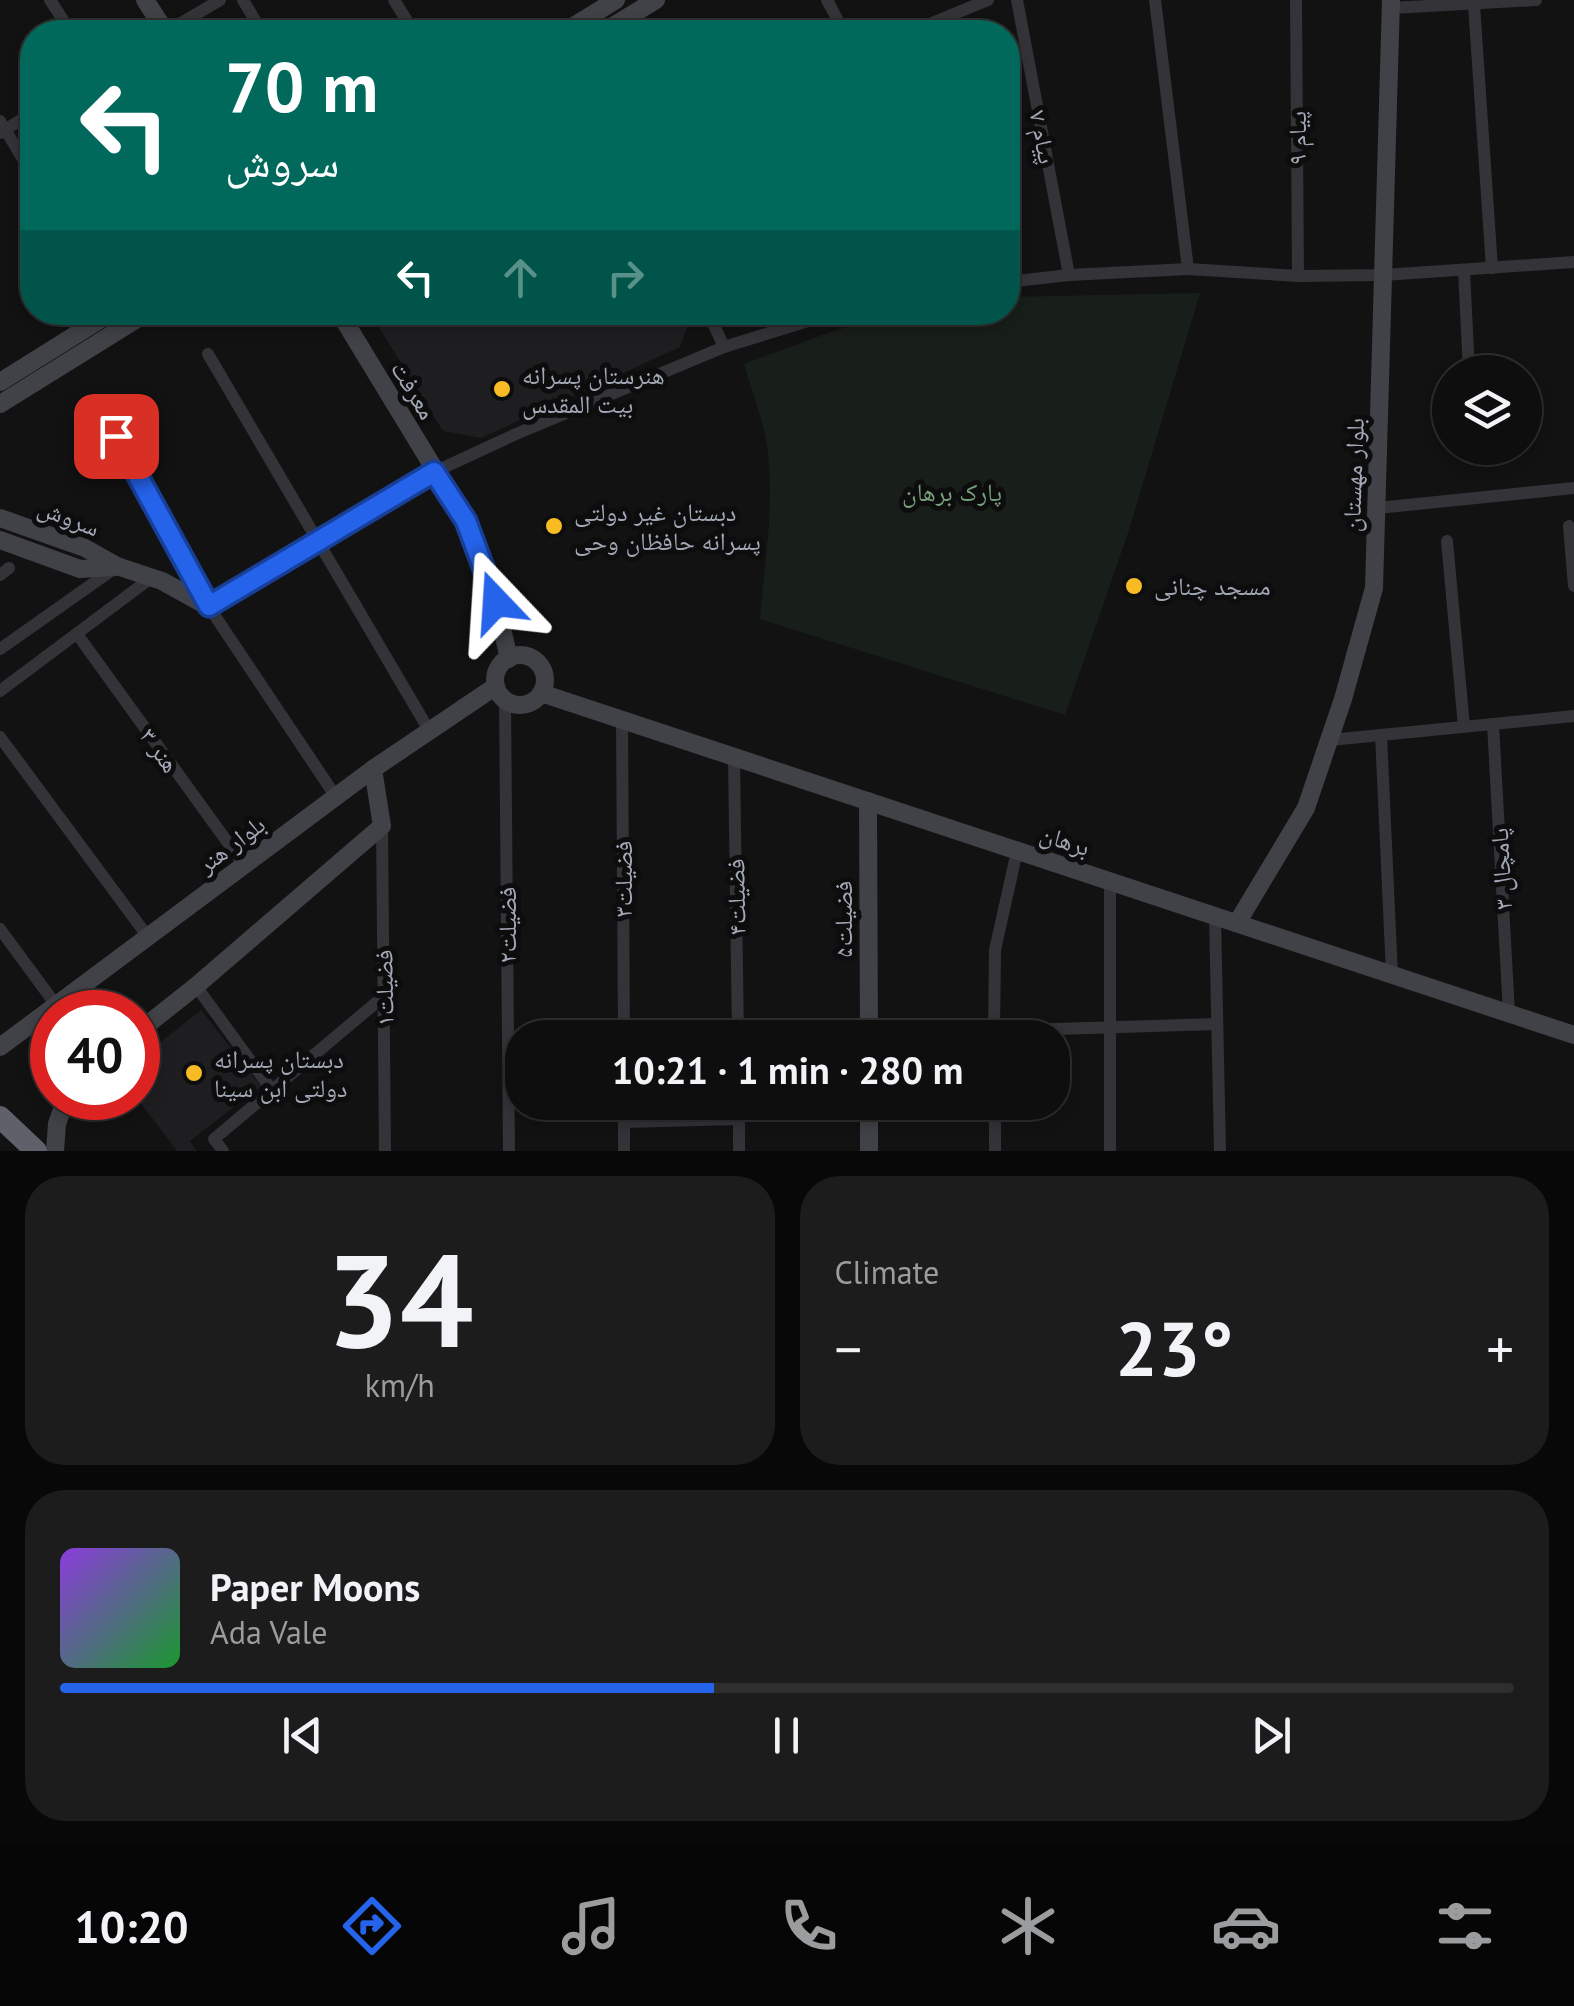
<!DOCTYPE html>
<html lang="en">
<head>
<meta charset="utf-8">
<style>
  :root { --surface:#0e0e0e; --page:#1c1c1c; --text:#f1f3f6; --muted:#9b9c9e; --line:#2e2e2e; --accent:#2563eb }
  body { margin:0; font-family:"PT Sans","Noto Naskh Arabic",sans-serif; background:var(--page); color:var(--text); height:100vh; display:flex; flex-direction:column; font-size:38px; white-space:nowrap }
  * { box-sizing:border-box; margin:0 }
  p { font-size:32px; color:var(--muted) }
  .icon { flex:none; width:55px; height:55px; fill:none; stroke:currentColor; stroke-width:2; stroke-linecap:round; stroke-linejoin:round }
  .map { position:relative; height:1151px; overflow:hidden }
  .sheet { display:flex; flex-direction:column; gap:25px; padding:25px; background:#080808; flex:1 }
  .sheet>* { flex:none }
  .banner { position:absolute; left:20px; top:20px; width:1000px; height:305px; border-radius:40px; box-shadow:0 5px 15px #0003,0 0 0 2px var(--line); background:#00695c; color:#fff; overflow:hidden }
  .controls { position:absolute; left:1432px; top:355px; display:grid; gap:20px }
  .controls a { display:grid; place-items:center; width:110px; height:110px; border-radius:50%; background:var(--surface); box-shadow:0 5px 15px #0003,0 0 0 2px var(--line); font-size:50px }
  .speed { position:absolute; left:30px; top:990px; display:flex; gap:20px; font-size:50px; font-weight:700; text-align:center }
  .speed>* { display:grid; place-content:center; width:130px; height:130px; border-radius:50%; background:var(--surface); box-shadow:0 5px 15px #0003,0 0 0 2px var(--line); line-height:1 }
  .speed .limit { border:15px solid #d22; background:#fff; color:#111 }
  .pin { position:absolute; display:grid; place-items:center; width:85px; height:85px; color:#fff; margin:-42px; border-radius:20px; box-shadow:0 5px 15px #0006 }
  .me { position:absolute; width:110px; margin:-55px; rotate:340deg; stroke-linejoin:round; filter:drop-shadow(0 0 8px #0008) }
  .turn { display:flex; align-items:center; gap:35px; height:210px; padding:0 40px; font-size:45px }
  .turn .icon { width:130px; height:130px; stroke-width:2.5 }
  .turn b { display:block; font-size:70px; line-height:85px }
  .lanes { display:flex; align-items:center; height:95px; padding:0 40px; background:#0003; justify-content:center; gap:50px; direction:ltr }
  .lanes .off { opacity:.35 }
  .big { font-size:75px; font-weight:800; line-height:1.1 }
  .sheet .tile { flex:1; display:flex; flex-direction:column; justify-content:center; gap:15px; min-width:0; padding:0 35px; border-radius:40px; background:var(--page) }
  .sheet .dial { align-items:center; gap:0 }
  .dial b { font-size:130px; line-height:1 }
  .song { display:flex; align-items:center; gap:30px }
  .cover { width:120px; height:120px; border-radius:15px; background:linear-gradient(135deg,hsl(270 70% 55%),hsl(130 70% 35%)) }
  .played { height:10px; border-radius:5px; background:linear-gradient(90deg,var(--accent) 45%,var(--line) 45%) }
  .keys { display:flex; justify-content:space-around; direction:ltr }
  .heat { display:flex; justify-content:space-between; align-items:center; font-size:55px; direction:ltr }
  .sheet .tiles { flex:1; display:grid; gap:25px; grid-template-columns:1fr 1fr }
  .tile:last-child { grid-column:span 2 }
  .trip { position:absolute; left:505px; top:1020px; width:565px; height:100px; border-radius:40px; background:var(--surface); box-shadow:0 5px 15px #0003,0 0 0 2px var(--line); font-weight:800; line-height:100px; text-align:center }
  .tabs { display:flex; height:160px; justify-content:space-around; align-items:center; background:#060606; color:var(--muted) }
  .tabs .icon { width:70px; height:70px }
  .tabs .selected { color:var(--accent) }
  .tabs b { font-size:45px; color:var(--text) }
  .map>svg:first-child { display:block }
  .built { fill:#1e1e20 }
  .green { fill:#181e19 }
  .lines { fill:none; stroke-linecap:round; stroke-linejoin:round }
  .street { stroke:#333338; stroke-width:12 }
  .secondary { stroke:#404248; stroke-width:18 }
  .highway { stroke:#5e616a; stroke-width:22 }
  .route-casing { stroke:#184099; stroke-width:25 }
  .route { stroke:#2563eb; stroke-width:18 }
  .poi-dot { fill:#f8bb24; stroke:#0d0d0e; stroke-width:4 }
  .labels { text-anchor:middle; stroke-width:10; stroke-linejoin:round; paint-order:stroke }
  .street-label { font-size:25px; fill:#a2a7b5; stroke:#0d0d0e }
  .poi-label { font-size:25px; fill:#a2a7b5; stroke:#0d0d0e; text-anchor:start }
  .park-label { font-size:25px; fill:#78a17d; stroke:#0d0d0e }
</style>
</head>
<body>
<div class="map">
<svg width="1574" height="1151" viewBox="0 0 1574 1151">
  <rect width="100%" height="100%" fill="#121213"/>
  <g class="built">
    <path d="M370 313H692L680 347 481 438 443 431Z"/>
    <path d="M201 1010 261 1086 190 1141 197 1151H177L137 1098 138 1060Z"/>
  </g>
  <path class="green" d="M1200 293 1128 533 1065 715 760 619C765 560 776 498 766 439 761 414 751 389 744 364L833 331 900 313 1008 312V297Z"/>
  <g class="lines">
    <g class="street">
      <path d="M50 0 71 32"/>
      <path d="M243 0 262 32"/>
      <path d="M394 0 414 32"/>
      <path d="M827 0 844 32"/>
      <path d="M1017 0 1069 275"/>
      <path d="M1155 0 1188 269"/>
      <path d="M1296 0 1298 276"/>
      <path d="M1474 5 1492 268"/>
      <path d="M1391 8 1536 0"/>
      <path d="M166 32 220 0"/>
      <path d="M910 32 988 0"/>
      <path d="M0 121 32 174"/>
      <path d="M0 133 32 113"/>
      <path d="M1464 270 1469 372"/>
      <path d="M1008 282 1069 275 1188 269 1298 276 1384 275 1574 262"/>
      <path d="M708 312 724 347"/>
      <path d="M208 354 430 732"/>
      <path d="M116 436 209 607 336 797"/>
      <path d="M1473 448V455"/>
      <path d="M434 472 516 434 724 347 837 312"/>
      <path d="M1378 508 1574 488"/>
      <path d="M1569 526 1574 586"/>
      <path d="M1447 541 1464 727"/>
      <path d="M0 575 9 568"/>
      <path d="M77 634 244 865"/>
      <path d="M0 649 115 568"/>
      <path d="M0 691 151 578"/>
      <path d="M505 700 509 1151"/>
      <path d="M622 720 624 1038"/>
      <path d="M1493 724 1509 1013"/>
      <path d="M1381 735 1392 975"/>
      <path d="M0 737 148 937"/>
      <path d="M1330 740 1574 716"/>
      <path d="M734 757 738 1038"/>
      <path d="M382 826 385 1151"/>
      <path d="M1110 881V1151"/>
      <path d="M1215 916 1220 1151"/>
      <path d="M0 929 56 1005"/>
      <path d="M196 986 271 1089"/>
      <path d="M994 1031 1217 1024"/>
      <path d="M994 1035 995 950 1017 851"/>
      <path d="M624 1102V1151"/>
      <path d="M739 1102V1151"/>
      <path d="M995 1102V1151"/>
      <path d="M624 1122 739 1119"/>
      <path d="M223 1151 214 1139 384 996"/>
    </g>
    <g class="secondary">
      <path d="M145 0 166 32"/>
      <path d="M564 32 616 0"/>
      <path d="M603 32 656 0"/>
      <path d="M339 312 466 521 496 602 509 659"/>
      <path d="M0 382 112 312"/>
      <path d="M0 404 148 312"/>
      <path d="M0 518 85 548 117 566 162 581 209 607 434 472"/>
      <path d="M0 540 80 569 115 567"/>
      <circle cx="520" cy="680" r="25"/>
      <path d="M541 693 1574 1035"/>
      <path d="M868 801 869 1038"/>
      <path d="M1237 923 1306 808 1343 699 1374 588 1391 0"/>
      <path d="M138 1032 196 986 382 826 373 769"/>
      <path d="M0 1047 373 769 496 686"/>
      <path d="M869 1102V1151"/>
      <path d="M55 1151 57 1124 66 1098"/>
    </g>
    <path class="highway" d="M0 1117 36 1151"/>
  </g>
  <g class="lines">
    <g class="route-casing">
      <path id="route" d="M116 436 209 606 434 472 466 521 496 602"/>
    </g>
    <use href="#route" class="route"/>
  </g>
  <g class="poi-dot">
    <circle cx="502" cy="389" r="10"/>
    <circle cx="554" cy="526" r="10"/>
    <circle cx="1134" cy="586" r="10"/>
    <circle cx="194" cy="1073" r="10"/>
  </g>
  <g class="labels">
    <g class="street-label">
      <text transform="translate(1043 137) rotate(79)" y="9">پیام ۷</text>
      <text transform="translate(1297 138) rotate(-90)" y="9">پیام ۹</text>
      <text transform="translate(414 390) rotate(59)" y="9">معرفت</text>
      <text transform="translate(1353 475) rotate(-88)" y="9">بلوار مهستان</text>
      <text transform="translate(69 517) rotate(21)" y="9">سروش</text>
      <text transform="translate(160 750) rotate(54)" y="9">هنر ۳</text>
      <text transform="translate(1065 840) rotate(18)" y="9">برهان</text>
      <text transform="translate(231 844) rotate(-37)" y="9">بلوار هنر</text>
      <text transform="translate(1501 869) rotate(-93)" y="9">پامچال ۳</text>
      <text transform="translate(623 879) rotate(-90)" y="9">فضیلت۳</text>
      <text transform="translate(736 897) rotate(-91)" y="9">فضیلت۴</text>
      <text transform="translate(843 919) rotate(-90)" y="9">فضیلت۵</text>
      <text transform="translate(507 925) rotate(-90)" y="9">فضیلت۲</text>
      <text transform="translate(384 988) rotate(-91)" y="9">فضیلت۱</text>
    </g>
    <g class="poi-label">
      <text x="522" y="384">هنرستان پسرانه<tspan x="522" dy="29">بیت المقدس</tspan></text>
      <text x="574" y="521">دبستان غیر دولتی<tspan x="574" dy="29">پسرانه حافظان وحی</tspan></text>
      <text x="1154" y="595">مسجد چنانی</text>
      <text x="214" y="1068">دبستان پسرانه<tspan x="214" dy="29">دولتی ابن سینا</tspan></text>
    </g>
    <g class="park-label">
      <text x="952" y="501">پارک برهان</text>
    </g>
  </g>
</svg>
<div class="controls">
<a><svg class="icon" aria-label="layers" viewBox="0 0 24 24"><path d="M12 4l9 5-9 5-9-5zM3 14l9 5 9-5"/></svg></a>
</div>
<div class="speed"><div class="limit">40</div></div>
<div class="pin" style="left:116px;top:436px;background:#d93025"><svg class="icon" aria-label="arrive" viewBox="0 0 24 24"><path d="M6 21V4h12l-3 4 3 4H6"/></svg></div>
<svg class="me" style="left:496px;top:602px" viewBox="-20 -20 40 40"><path d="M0-17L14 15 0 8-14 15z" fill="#2563eb" stroke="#fff" stroke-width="4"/></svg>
<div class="trip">10:21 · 1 min · 280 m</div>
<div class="banner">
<div class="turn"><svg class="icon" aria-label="left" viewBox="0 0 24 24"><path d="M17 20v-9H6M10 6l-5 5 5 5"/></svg><div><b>70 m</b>سروش</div></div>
<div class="lanes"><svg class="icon" aria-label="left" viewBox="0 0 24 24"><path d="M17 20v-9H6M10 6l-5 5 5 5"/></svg><svg class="icon off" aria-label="ahead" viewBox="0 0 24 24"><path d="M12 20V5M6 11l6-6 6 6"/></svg><svg class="icon off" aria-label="right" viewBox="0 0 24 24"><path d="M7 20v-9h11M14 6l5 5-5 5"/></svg></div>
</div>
</div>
<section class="sheet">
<div class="tiles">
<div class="tile dial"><b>34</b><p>km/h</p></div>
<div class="tile"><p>Climate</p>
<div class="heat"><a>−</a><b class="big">23°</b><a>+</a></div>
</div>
<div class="tile">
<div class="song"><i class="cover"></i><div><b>Paper Moons</b><p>Ada Vale</p></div></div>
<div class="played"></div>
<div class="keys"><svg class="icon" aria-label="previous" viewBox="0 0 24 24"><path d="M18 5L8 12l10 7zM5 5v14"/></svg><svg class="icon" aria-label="pause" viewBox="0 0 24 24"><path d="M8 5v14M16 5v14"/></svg><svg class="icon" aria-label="next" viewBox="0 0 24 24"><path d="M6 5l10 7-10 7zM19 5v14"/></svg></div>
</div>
</div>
</section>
<nav class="tabs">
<b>10:20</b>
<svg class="icon selected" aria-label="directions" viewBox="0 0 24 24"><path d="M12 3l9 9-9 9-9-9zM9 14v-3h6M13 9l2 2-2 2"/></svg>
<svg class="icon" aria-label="music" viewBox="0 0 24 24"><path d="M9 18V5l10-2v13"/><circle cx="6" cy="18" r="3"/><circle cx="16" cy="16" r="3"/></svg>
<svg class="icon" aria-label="phone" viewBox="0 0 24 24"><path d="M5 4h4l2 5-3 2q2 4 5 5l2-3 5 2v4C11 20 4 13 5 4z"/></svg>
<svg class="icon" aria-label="climate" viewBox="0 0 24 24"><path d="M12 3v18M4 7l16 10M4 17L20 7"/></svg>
<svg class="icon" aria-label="car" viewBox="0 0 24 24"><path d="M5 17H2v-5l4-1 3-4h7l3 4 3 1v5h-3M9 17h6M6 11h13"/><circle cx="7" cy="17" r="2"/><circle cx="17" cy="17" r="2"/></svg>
<svg class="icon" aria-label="filters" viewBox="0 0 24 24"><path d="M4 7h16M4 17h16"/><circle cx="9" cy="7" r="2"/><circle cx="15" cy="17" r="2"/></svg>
</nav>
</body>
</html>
